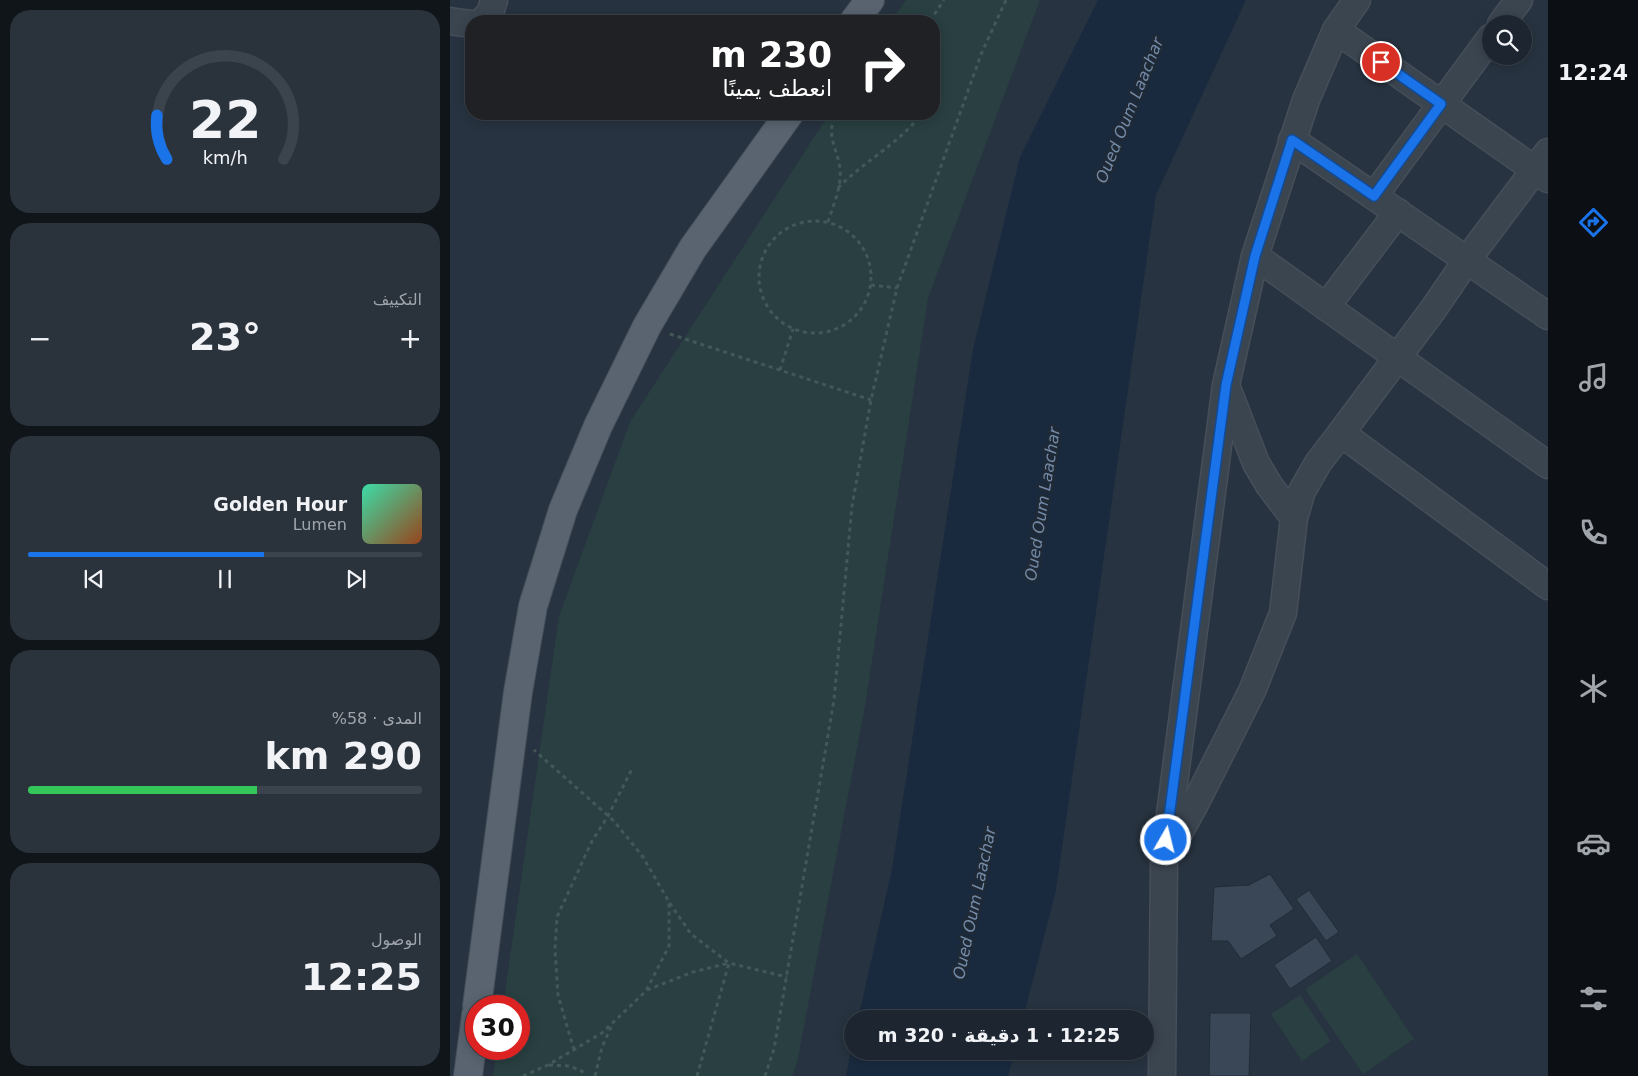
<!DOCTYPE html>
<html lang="ar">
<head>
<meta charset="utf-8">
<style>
  :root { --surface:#1d2630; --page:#2a323c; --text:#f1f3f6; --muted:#a0a5ab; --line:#3b434c; --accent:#1a73e8 }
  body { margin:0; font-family:"DejaVu Sans","Noto Naskh Arabic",sans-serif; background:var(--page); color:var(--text); direction:rtl; height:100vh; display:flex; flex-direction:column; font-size:19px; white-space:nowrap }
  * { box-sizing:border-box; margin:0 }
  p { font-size:16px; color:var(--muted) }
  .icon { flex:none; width:28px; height:28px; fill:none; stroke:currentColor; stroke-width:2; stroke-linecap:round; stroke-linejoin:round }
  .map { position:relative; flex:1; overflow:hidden; direction:ltr }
  .drawer { display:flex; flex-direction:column; gap:10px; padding:10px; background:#10151a; width:450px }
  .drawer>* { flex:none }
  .banner { position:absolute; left:15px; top:15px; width:475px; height:105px; border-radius:20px; box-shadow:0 2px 12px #0003,0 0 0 1px var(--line); direction:rtl; background:#202124; color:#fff; overflow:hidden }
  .buttons { position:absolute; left:1032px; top:15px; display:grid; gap:10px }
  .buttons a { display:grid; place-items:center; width:50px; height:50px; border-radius:50%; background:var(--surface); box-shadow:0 2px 12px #0003,0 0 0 1px var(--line); font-size:25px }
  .speed { position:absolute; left:15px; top:995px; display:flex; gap:10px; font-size:25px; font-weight:700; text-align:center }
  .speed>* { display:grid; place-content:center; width:65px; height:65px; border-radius:50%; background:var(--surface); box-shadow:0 2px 12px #0003,0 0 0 1px var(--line); line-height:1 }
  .speed .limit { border:8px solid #d22; background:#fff; color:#111 }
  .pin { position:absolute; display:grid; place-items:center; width:42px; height:42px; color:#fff; margin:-21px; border:2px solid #fff; border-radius:50%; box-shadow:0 1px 5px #0007 }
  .me { position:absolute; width:55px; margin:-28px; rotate:8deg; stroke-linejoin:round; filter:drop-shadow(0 0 4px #0008) }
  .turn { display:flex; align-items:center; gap:18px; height:105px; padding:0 25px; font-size:22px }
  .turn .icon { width:65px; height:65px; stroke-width:2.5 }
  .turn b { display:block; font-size:35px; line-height:42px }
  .big { font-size:38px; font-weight:700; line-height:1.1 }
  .drawer .tile { flex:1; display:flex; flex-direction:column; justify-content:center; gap:8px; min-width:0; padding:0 18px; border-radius:20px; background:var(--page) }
  .drawer .dial { align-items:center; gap:0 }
  .dial svg { height:130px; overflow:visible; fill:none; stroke:var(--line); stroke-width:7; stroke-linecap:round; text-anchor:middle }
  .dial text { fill:var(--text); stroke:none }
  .song { display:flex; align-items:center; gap:15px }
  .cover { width:60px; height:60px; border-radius:8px; background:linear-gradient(135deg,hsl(160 70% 55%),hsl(20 70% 35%)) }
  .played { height:5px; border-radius:2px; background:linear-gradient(90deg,var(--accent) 60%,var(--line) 60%) }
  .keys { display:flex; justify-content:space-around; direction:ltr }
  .heat { display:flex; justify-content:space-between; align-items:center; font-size:28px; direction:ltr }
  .charge { height:8px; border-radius:4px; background:linear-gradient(90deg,#34c759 58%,var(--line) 0) }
  .trip { position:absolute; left:394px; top:1010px; width:310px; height:50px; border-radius:25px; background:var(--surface); box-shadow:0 2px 12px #0003,0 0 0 1px var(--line); font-weight:700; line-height:50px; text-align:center; direction:rtl }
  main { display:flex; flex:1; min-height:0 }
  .tab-bar { display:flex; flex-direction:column; width:90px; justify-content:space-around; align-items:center; background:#0c0f13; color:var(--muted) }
  .tab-bar .icon { width:35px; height:35px }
  .tab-bar .current { color:var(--accent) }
  .tab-bar b { font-size:22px; color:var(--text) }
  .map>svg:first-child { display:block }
  .green { fill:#293f41 }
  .water { fill:#1a2a3e }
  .building { fill:#394756; stroke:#222c38 }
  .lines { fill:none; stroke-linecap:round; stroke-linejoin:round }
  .minor-casing { stroke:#454e59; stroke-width:29 }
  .major-casing { stroke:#454e59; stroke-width:30 }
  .path { stroke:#425859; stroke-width:3; stroke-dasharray:4 4; stroke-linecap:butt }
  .minor { stroke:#3b4550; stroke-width:26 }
  .major { stroke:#596470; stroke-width:28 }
  .route-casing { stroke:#114b97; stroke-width:12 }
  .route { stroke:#1a73e8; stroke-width:9 }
  .labels { text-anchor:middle; stroke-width:5; stroke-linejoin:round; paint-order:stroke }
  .water-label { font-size:16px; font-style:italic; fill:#738ba8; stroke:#202a36 }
</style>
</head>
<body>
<main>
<nav class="tab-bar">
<b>12:24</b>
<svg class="icon current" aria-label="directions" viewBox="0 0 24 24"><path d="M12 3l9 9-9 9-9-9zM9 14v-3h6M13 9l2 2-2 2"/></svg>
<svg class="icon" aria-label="music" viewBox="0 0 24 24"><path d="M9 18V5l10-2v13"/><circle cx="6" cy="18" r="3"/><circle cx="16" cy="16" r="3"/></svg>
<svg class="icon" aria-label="phone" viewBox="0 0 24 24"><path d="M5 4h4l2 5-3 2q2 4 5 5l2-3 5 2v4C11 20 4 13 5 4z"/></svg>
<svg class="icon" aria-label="climate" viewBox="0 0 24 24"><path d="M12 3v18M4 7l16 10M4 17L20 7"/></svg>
<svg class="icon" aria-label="car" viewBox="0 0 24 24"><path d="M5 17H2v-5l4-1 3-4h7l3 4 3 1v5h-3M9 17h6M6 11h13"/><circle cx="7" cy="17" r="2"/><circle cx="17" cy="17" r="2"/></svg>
<svg class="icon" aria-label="filters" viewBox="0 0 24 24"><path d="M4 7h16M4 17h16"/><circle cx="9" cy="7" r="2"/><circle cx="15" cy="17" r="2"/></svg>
</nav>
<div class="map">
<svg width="1098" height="1076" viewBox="0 0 1098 1076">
  <rect width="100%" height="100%" fill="#273340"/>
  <g class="green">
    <path d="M456 0H590L478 298 415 706 347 1063 342 1076H43L47 1049H69V1006H53L109 616 180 422 379 114H484V21H442Z"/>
    <path d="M907 954 964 1039 913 1074 855 989Z"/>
    <path d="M850 995 881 1041 852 1061 821 1014Z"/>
  </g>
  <g class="water">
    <path d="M648 0H796L706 195 606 890 573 1019H408L442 869 523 349 570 157Z"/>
    <path d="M402 1045V1051H565L558 1076H396Z"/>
  </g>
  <g class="building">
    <path d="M820 874 844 909 820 925 827 936 791 959 778 941H761L764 887 799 885Z"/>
    <path d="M859 890 889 932 876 941 846 899Z"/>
    <path d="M866 937 882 961 840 989 824 965Z"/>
    <path d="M760 1013H801L799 1076H759Z"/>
  </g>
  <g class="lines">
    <g class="minor-casing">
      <g id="minor">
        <path d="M0 21 21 24"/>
        <path d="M32 21 40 14 44 0"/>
        <path d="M1051 24 1069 0"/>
        <path d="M886 30 1098 179"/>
        <path d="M842 140 1098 316"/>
        <path d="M924 196 1041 37"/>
        <path d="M805 256 1098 465"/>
        <path d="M876 307 948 212"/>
        <path d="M777 388 806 463 819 485 844 518"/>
        <path d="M891 433 982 311 1017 260 1098 152"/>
        <path d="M721 847 744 806 802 691 833 613 844 518 852 491 868 463 891 433 1098 586"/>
        <path d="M712 1076 714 860 776 385 805 256 856 100 886 30 907 0"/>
      </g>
    </g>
    <g class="major-casing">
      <g id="major">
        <path d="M404 21 420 0"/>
        <path d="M27 1006 68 692 83 606 113 510 148 426 197 326 243 248 339 114"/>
        <path d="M18 1076 26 1015"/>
      </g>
    </g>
    <g class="path">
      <path d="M480 21 494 0"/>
      <path d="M388 188C414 161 449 144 471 114"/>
      <circle cx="365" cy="277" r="56"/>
      <path d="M378 222C383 206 392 186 390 169 388 149 374 134 387 114"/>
      <path d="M421 285 447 288"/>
      <path d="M220 334 421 400"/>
      <path d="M330 370 343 329"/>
      <path d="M197 990 243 972 279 963 241 934 219 902"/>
      <path d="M124 1050 108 995 105 949 107 917 142 841 158 816 183 767"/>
      <path d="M99 1065 119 1066 132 1071 134 1076"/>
      <path d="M73 1076 98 1065 152 1033 196 991 219 946V902L193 857 164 821 84 750"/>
      <path d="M145 1076 152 1047 161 1027"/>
      <path d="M247 1076 279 963 337 977"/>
      <path d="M315 1076 324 1049 384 700 402 506 421 400 447 288 532 52 556 0"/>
    </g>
    <use href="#minor" class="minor"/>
    <use href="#major" class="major"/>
  </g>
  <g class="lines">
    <g class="route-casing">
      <path id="route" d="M716 840 776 385 805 256 842 140 924 196 991 104 931 62"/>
    </g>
    <use href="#route" class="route"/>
  </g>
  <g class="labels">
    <g class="water-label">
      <text transform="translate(679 110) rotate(-68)" y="6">Oued Oum Laachar</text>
      <text transform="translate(592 504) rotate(-81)" y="6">Oued Oum Laachar</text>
      <text transform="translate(524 903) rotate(-78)" y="6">Oued Oum Laachar</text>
    </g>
  </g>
</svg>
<div class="buttons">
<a><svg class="icon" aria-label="search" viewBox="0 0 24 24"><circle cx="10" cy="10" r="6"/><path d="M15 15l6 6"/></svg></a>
</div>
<div class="speed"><div class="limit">30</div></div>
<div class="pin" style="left:931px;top:62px;background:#d93025"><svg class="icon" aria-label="arrive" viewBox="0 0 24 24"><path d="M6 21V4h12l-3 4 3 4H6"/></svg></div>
<svg class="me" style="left:716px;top:840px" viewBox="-20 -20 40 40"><circle r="17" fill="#1a73e8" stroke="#fff" stroke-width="3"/><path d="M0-11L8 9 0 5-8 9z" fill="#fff"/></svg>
<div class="trip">12:25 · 1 دقيقة · 320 m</div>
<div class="banner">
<div class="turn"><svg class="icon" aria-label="right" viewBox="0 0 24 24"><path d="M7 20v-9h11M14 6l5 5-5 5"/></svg><div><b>230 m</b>انعطف يمينًا</div></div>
</div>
</div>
<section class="drawer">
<div class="tile dial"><svg viewBox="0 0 100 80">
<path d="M14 69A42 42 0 1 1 86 69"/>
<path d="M14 69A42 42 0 0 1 8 42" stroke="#1a73e8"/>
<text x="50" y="56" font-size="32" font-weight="700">22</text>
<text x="50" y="72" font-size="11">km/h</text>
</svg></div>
<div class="tile"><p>التكييف</p>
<div class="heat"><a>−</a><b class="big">23°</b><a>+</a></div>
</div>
<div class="tile">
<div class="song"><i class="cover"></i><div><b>Golden Hour</b><p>Lumen</p></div></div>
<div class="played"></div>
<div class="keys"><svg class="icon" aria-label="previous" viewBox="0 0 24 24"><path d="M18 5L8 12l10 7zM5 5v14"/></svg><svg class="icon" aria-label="pause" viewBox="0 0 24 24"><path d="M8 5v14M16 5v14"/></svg><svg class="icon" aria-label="next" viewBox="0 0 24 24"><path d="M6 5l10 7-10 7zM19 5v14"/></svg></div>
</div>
<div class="tile"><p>المدى · 58%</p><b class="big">290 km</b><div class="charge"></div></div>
<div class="tile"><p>الوصول</p><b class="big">12:25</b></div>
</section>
</main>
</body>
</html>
